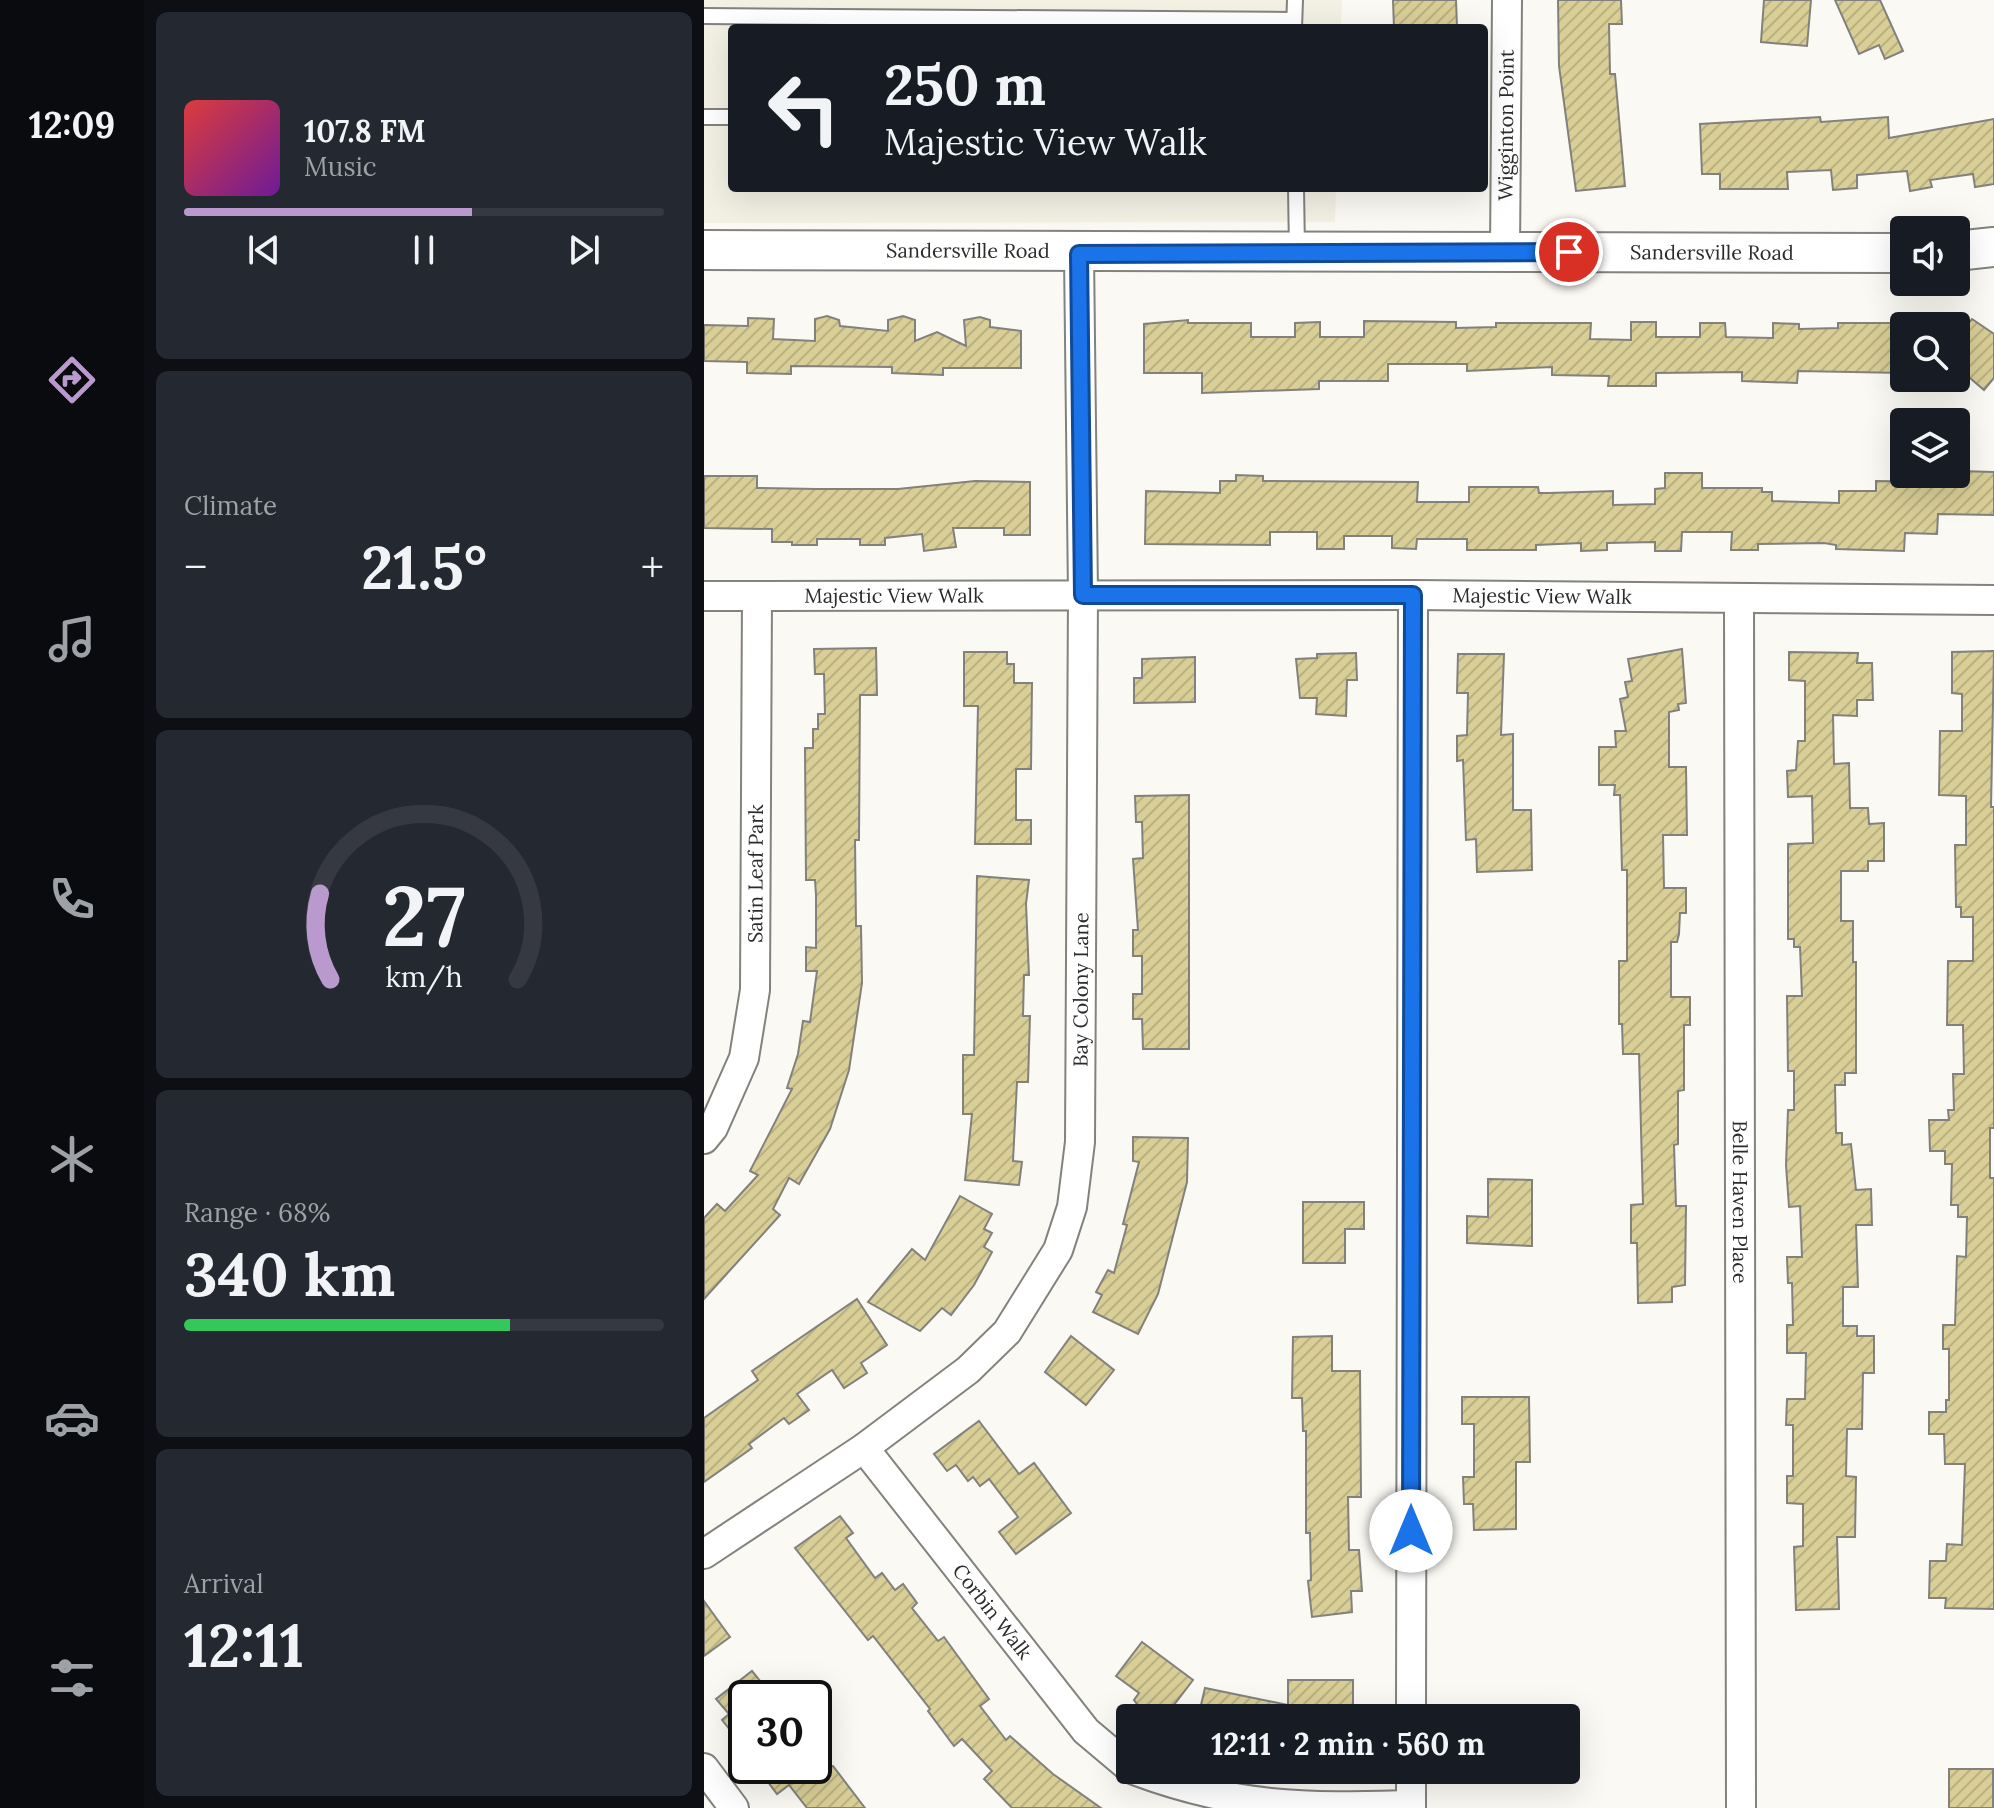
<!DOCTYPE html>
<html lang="en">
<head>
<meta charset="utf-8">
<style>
  :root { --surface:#171b24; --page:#242831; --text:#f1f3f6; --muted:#9ea1a6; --line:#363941; --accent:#ba99ce }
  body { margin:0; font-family:Lora,serif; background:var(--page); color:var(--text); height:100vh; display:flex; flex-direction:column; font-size:30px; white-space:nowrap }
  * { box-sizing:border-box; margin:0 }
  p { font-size:26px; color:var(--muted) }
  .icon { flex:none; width:44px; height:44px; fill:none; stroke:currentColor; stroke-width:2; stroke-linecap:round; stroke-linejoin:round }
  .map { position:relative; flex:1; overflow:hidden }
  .side { display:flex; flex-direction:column; gap:12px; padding:12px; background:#0d0f14; width:560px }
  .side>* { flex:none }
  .top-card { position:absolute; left:24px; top:24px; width:760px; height:168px; border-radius:8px; box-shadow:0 8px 32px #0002; background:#171b24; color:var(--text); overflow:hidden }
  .fabs { position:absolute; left:1186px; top:216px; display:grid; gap:16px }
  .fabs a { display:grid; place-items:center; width:80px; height:80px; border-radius:8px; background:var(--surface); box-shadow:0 8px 32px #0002; font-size:40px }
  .speed { position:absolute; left:24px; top:1680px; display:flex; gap:16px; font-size:40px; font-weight:700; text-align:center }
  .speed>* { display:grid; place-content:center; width:104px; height:104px; border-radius:50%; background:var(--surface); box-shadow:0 8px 32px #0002; line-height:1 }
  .speed .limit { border:4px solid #111; border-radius:12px; background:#fff; color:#111 }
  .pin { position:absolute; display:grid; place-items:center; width:68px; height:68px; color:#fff; margin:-34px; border:4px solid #fff; border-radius:50%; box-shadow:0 2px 8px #0007 }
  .me { position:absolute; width:88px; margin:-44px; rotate:0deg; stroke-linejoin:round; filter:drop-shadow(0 0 6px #0008) }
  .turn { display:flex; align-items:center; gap:28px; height:168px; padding:0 24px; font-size:36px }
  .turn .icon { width:104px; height:104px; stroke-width:2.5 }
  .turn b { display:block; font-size:56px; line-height:68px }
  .big { font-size:60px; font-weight:700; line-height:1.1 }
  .side .tile { flex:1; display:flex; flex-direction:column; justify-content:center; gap:12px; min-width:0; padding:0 28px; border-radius:12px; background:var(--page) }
  .side .dial { align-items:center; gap:0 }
  .dial svg { height:208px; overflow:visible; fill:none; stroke:var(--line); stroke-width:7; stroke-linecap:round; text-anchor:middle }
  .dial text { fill:var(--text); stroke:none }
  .song { display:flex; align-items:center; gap:24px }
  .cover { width:96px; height:96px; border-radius:12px; background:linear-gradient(135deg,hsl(0 70% 55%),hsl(280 70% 35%)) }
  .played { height:8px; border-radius:4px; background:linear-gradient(90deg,var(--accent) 60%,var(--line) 60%) }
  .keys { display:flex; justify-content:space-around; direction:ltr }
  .heat { display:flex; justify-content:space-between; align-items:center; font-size:44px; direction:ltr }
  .charge { height:12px; border-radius:6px; background:linear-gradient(90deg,#34c759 68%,var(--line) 0) }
  .trip { position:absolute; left:412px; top:1704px; width:464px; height:80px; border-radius:8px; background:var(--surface); box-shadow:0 8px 32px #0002; font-weight:700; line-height:80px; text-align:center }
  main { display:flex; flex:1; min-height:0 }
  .tabs { display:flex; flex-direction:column; width:144px; justify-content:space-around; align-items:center; background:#090b0e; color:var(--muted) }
  .tabs .icon { width:56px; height:56px }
  .tabs .active { color:var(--accent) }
  .tabs b { font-size:36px; color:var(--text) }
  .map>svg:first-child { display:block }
  .built { fill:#f3f1e4 }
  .building { fill:url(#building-hatch); stroke:#82817d; stroke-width:2 }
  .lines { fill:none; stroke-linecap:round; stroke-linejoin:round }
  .lane-casing { stroke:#83827d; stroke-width:18 }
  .street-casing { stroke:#83827d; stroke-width:32 }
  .secondary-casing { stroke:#83827d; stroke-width:42 }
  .lane { stroke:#fff; stroke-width:14 }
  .street { stroke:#fff; stroke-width:28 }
  .secondary { stroke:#fff; stroke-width:38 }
  .route-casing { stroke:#114b97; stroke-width:20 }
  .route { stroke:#1a73e8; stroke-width:14 }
  .labels { text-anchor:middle; stroke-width:8; stroke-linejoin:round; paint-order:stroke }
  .street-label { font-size:20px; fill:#2b2b29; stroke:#faf9f4 }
</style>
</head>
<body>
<main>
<nav class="tabs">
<b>12:09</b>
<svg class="icon active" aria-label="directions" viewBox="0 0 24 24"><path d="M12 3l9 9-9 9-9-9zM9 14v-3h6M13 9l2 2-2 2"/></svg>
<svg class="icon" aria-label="music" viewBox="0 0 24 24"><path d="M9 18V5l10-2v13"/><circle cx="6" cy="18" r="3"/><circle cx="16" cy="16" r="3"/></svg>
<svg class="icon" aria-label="phone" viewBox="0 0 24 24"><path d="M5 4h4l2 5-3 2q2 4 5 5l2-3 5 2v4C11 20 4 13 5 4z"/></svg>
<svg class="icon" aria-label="climate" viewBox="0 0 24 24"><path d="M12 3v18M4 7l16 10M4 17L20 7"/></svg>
<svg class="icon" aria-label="car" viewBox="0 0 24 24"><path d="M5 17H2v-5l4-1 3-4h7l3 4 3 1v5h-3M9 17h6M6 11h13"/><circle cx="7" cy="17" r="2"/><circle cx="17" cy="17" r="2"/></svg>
<svg class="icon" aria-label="filters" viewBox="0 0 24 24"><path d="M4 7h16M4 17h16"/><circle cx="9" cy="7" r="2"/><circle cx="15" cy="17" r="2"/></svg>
</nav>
<section class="side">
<div class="tile">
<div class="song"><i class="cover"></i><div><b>107.8 FM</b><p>Music</p></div></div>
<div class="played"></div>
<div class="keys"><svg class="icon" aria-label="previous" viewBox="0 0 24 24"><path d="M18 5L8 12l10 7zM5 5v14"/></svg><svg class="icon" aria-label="pause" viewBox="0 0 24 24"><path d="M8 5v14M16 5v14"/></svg><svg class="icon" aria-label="next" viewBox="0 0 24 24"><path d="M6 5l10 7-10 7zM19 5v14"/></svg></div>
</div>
<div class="tile"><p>Climate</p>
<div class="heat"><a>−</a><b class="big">21.5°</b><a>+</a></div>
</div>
<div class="tile dial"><svg viewBox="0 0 100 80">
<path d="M14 69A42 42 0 1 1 86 69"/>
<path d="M14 69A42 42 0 0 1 10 36" stroke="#ba99ce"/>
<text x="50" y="56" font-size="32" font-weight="700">27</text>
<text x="50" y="72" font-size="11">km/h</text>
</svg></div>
<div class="tile"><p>Range · 68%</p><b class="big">340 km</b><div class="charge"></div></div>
<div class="tile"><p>Arrival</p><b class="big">12:11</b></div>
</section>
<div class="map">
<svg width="1290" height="1808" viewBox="0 0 1290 1808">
  <defs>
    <pattern id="building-hatch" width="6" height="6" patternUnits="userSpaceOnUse" patternTransform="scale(2)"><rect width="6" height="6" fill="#d9ce96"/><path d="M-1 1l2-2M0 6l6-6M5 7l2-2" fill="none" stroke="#bab181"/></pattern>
  </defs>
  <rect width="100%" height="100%" fill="#faf9f4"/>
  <path class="built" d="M0 0H638L637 28H28V188H632L631 222 0 223Z"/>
  <g class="building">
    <path d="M689 0H752L753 27 690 28Z"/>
    <path d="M854 0H917L918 24H905L906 74H911L921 186 872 191 855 66Z"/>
    <path d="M1060 0H1107L1103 46 1057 42Z"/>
    <path d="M1131 0H1176L1199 51 1181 59 1175 45 1155 54Z"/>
    <path d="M1116 117 1117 122 1184 117 1185 138 1290 119V184L1271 187 1269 174 1226 180 1228 187 1206 191 1203 171 1153 175V188L1129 190 1127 170 1083 172 1084 189H1016V174H998L996 124Z"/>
    <path d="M123 316 135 320 136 326 184 331V320L199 316 211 320V341L233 332 262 346 260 320 276 317 286 320V327L317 331V368H239V375L188 373V367L87 366V374L43 373V362L0 361V325L44 326V318L70 319 69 339 111 341V319Z"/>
    <path d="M1268 319 1290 334V378L1280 390 1252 366V338Z"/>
    <path d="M484 320V323H547V337H591V323L616 322V337H660V321L752 322V328L792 327V323H887L886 339 927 340V322H952V337H996V323H1021L1022 337 1069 338V323L1095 324V329L1134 328V323H1199L1200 373 1094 371 1093 383 1038 381V372L952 373V386H904L905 376 848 375V367L763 371V364H684V381H615V389L498 393V373H440V324Z"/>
    <path d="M1256 471 1290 472V515L1234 514 1233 534 1201 533 1200 551 1132 549V545L1120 543 1054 544V550H1027L1028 532H978L977 551H951V542L903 543V550L877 551V543L832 545V550H763V539H713L712 549 688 548V536H640V549H613V532H566V545L441 544 442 491 516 493V481H532V475L559 476V481L714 482 713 502H765V487H834L835 493H845L909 491V505L951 504V489L961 488V473H998V488H1058V492H1068V501L1135 503V491H1172V481L1256 482Z"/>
    <path d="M0 476H53V488L113 489H194L271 481 326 482V535H300V528H249L252 547 220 551 218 534 181 538V545H156V539H113V545H88V542H68V529L0 528Z"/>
    <path d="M172 648 173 695H156L155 840H151L152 926H157L158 983 145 1070 126 1129 95 1184 85 1178 69 1209 76 1215 0 1299V1218L13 1204 21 1211 54 1175 46 1171 88 1089 83 1088 94 1054 99 1021 106 1022 113 971H102V947L112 948V895L111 880H102L101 748H109V729H114V714H121L120 674H111L110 649Z"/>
    <path d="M978 649 982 703 974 704 975 710 965 712V767H982L983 835H959L960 888H982V913H976L975 934 973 942H967V997H986V1025H980V1090L974 1091V1144L970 1145 972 1206H982L981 1285 968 1287V1302L934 1303 933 1243H927V1205L939 1204 935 1054H919L918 1024H915V961H923V870H918L916 795H910L911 785H895V747H912L911 731H922L916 699 924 697 921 682 928 681 924 659Z"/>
    <path d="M1290 651 1287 807H1290V1128H1286V1178H1290V1609L1241 1608 1242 1598H1225L1226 1561H1242L1243 1544 1258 1545 1261 1464H1241L1240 1434H1225V1412H1242V1400H1245V1349H1239V1325H1251L1253 1256 1262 1257 1263 1217H1254V1205H1247L1248 1164H1241V1151H1226L1225 1120H1245L1244 1110H1250L1249 1074H1260L1259 1025H1243L1244 961H1269V917H1257V907H1252L1251 845H1262V796L1235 795 1236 731H1258V694L1248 693V652Z"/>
    <path d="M260 652H303V664H310V683H328L327 769H312V820H327V844H271L274 706H260Z"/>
    <path d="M1085 652 1154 653 1153 663H1168L1169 700H1153V716L1129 715 1130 764 1145 763 1146 808H1164L1165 824 1180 823V861H1164V871H1137V921H1149V962H1152V1073H1141V1085H1131L1132 1133H1138V1145L1147 1144 1152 1190 1167 1189 1168 1225H1152L1154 1287H1139V1326H1153V1336H1170V1373H1159L1158 1429H1143L1142 1476 1152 1477 1151 1537H1133L1135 1609 1092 1610 1090 1547 1099 1546V1504L1083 1503V1476H1089V1425H1082L1083 1399H1101L1102 1353H1083V1325H1089L1088 1283H1084L1083 1257H1098L1096 1206 1085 1207 1082 1165 1084 1110H1090V1071H1084L1083 996H1098L1096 947H1090V939H1084V844L1109 843 1108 796 1084 797 1083 771 1092 770 1094 741H1101V681L1085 680Z"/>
    <path d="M652 653 653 680H643L642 716 612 714 613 698H596L592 659 613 658V654Z"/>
    <path d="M754 654H800L797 735 809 734V810H827L828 870 773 872 772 839 762 840 759 760 753 761V736L763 735 764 693H753Z"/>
    <path d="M491 657V702L430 703V678H438V659Z"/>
    <path d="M485 795V1049H439L438 1019H429V994H438V956H429V930H434L429 859 439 858 438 822H432L431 796Z"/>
    <path d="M273 876 325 880 322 904 325 975H320L319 1016H326L324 1082H313L309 1161 318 1162 315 1185 261 1180 268 1114H259V1055H270Z"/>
    <path d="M429 1137 484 1138 483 1182 454 1294 434 1334 389 1312 398 1295 392 1292 404 1270 410 1273 423 1225 419 1224 435 1162 429 1161Z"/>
    <path d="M784 1179 828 1180V1246L763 1243V1216L784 1217Z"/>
    <path d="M256 1196 288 1214 280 1229 288 1233 280 1247 288 1252 270 1285 247 1315 238 1308 216 1331 164 1302 208 1249 221 1260Z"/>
    <path d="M599 1202H660V1229H641V1263H599Z"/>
    <path d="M153 1299 183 1345 157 1363 163 1373 140 1388 128 1370 93 1394 105 1410 85 1424 80 1418 45 1444 48 1448 0 1482V1418L54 1380 48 1371Z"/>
    <path d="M367 1336 410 1370 382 1405 341 1372Z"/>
    <path d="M628 1336V1371H656L657 1497H644L645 1550H655L658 1591H647L648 1612 608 1617 604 1581 607 1580 606 1533H602V1431H599L598 1398H588L589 1337Z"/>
    <path d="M758 1397H825L826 1462H812V1529L770 1530 769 1504H760L759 1477H770V1424H758Z"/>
    <path d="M275 1421 315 1474 330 1463 367 1513 312 1554 295 1532 314 1517 285 1479 276 1486 269 1477 264 1481 252 1465 243 1471 230 1454Z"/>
    <path d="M136 1516 149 1533 142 1538 171 1578 178 1573 191 1590 199 1584 213 1603 208 1608 234 1641 240 1637 253 1655 285 1699 276 1706 302 1740 306 1736 349 1774 397 1808H308L280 1779 288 1771 258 1739 250 1746 224 1711 226 1709 169 1636 164 1640 91 1548Z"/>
    <path d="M0 1601 26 1637 0 1656Z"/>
    <path d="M438 1642 489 1680 460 1718H450L436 1708 430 1700 435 1693 412 1676Z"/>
    <path d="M48 1671 70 1698H42V1750L18 1720 25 1714 12 1699Z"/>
    <path d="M584 1680H649V1718H494L501 1688 584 1705Z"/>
    <path d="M69 1766H129L161 1808H103L85 1785 73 1794 58 1774Z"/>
    <rect x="1245" y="1769" width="44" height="39"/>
  </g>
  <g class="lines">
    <g class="lane-casing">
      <g id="lane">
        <path d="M0 16 590 20"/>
        <path d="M590 28 591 0"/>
        <path d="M0 117H28"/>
        <path d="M592 188 593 251"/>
      </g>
    </g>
    <g class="street-casing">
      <g id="street">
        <path id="s1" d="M801 251 803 0"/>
        <path id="s2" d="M0 596 709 595 1290 600"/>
        <path id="s3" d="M1035 598 1037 1808"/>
        <path id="s4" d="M0 1139 9 1128 40 1058 51 990 53 596"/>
        <path id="s5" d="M160 1448 382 1731 426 1768"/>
        <path id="s6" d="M0 1554 160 1448 264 1370 303 1332 354 1250 368 1207 376 1142 379 595 375 254"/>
        <path d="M707 1718 709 595"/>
        <path d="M0 1768 30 1808"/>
        <path d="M430 1770C531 1808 600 1808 707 1805"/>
        <path d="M707 1808V1770"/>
      </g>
    </g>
    <g class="secondary-casing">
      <g id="secondary">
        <path id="s7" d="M0 250 1200 253"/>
        <path d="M1252 251 1290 247"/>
      </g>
    </g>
    <use href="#lane" class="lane"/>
    <use href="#street" class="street"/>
    <use href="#secondary" class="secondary"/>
  </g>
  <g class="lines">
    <g class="route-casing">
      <path id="route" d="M707 1531 709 595H379L375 254 865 252"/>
    </g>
    <use href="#route" class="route"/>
  </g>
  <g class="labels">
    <g class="street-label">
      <text dy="7" stroke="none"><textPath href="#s1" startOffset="126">Wigginton Point</textPath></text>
      <text dy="7" stroke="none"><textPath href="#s7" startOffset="264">Sandersville Road</textPath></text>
      <text dy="7" stroke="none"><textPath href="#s7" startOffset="1008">Sandersville Road</textPath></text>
      <text dy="7" stroke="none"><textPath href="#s2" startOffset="190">Majestic View Walk</textPath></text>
      <text dy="7" stroke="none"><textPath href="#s2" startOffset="838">Majestic View Walk</textPath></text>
      <text dy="7" stroke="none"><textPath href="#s4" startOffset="276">Satin Leaf Park</textPath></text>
      <text dy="7" stroke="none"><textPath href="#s6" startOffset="736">Bay Colony Lane</textPath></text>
      <text dy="7" stroke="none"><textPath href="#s3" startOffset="604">Belle Haven Place</textPath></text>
      <text dy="7" stroke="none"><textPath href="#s5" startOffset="208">Corbin Walk</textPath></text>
    </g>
  </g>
</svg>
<div class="fabs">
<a><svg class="icon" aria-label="sound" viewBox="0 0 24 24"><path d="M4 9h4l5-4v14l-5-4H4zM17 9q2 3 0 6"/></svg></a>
<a><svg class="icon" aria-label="search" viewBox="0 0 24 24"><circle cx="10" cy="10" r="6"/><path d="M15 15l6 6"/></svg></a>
<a><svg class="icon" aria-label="layers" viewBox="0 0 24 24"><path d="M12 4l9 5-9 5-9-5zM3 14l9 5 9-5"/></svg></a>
</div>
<div class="speed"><div class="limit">30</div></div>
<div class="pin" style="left:865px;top:252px;background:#d93025"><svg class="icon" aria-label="arrive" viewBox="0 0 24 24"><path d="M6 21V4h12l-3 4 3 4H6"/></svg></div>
<svg class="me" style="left:707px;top:1531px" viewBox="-20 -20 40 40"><circle r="19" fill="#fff"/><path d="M0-13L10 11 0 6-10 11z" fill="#1a73e8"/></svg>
<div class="trip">12:11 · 2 min · 560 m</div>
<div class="top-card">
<div class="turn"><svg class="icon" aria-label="left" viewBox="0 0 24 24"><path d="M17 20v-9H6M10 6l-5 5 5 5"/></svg><div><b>250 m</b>Majestic View Walk</div></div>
</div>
</div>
</main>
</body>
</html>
